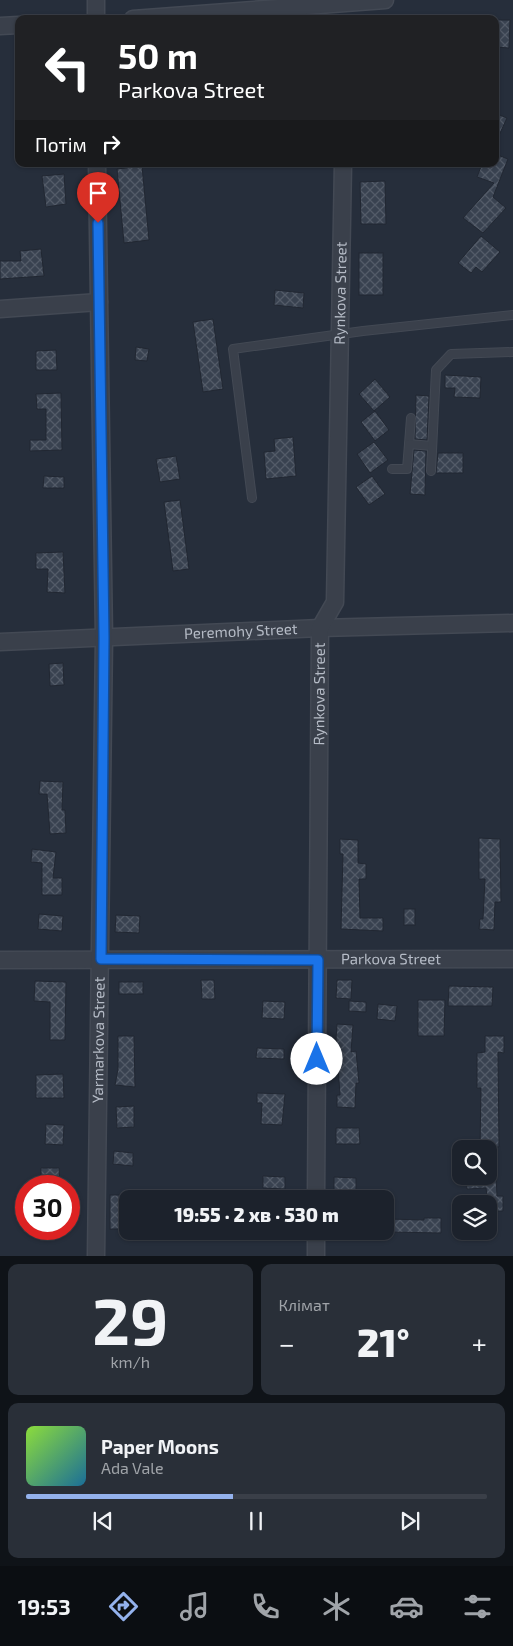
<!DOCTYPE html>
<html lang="uk">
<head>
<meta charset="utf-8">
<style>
  :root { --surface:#1c222c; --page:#292f38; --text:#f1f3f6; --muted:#a0a4a9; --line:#3a3f48; --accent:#94b2ed }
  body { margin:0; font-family:"Exo 2",sans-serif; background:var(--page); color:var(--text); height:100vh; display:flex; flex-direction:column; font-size:19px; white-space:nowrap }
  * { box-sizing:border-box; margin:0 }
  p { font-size:16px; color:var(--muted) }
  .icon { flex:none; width:28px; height:28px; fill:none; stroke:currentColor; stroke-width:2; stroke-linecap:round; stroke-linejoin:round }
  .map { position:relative; height:1256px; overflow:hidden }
  .details { display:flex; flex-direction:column; gap:8px; padding:8px; background:#0f1318; flex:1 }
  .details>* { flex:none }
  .hud { position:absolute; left:15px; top:15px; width:484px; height:152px; border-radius:10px; box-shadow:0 1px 4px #0004,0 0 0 1px var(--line); background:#202124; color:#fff; overflow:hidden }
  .fabs { position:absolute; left:452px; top:1140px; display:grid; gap:10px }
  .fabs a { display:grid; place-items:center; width:45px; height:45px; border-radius:10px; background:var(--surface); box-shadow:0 1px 4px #0004,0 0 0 1px var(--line); font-size:25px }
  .speed { position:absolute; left:15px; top:1175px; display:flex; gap:10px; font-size:25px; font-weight:700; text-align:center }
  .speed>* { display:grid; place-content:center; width:65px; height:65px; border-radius:50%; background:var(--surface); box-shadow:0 1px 4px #0004,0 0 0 1px var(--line); line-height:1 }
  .speed .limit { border:8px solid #d22; background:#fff; color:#111 }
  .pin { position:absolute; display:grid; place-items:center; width:42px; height:42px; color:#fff; margin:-51px -21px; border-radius:50% 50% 50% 0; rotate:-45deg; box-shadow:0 0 5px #0007 }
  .pin .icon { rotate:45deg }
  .me { position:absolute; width:55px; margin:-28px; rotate:0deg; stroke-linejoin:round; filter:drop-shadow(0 0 4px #0008) }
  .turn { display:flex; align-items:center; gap:18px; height:105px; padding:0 20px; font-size:22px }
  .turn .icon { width:65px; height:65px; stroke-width:2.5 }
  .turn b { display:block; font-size:35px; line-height:42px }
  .then { display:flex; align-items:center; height:48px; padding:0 20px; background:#0003; gap:10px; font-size:19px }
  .big { font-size:38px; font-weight:800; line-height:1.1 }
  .details .tile { flex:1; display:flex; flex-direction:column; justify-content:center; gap:8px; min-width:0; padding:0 18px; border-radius:10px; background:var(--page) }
  .details .dial { align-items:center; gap:0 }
  .dial b { font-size:65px; line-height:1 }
  .song { display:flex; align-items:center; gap:15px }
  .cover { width:60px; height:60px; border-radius:8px; background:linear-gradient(135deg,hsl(90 70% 55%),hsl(200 70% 35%)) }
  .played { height:5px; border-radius:2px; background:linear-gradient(90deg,var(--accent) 45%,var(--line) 45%) }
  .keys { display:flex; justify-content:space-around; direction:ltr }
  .heat { display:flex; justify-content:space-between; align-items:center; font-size:28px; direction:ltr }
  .details .tiles { flex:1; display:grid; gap:8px; grid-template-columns:1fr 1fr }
  .tile:last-child { grid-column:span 2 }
  .trip { position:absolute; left:119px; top:1190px; width:275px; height:50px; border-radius:10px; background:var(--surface); box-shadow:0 1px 4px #0004,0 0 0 1px var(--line); font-weight:800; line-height:50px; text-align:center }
  .menu { display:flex; height:80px; justify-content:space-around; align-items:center; background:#0b0e12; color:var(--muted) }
  .menu .icon { width:35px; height:35px }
  .menu .selected { color:var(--accent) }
  .menu b { font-size:22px; color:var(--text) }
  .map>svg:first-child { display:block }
  .building { fill:url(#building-cross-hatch); stroke:#212732 }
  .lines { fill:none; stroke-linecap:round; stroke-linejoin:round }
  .service-casing { stroke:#434954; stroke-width:10 }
  .minor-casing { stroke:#434954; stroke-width:19 }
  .service { stroke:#3a404b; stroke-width:8 }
  .minor { stroke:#3a404b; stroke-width:16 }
  .route-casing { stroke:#114b97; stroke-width:12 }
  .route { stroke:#1a73e8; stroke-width:9 }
  .labels { text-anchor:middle; stroke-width:5; stroke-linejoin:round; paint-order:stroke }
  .street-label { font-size:15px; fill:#b5bbc6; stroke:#1f2530 }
</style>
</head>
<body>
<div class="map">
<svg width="513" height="1256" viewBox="0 0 513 1256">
  <defs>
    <pattern id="building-cross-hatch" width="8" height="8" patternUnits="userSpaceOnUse" patternTransform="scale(1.25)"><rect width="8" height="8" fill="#394250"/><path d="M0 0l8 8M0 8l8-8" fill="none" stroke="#535b68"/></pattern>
  </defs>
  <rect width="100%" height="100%" fill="#262e3b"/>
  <g class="building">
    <path d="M495 20H510L509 48 495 47Z"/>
    <path d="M495 113 507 118 495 144Z"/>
    <path d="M495 154 508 159 493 197 506 208 483 233 463 218 494 183 477 177 482 164H495Z"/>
    <path d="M142 166 149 240 124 243 117 169Z"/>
    <path d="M64 174 66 204 46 207 42 176Z"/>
    <path d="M385 181 386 224H361L360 182Z"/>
    <path d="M481 236 500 252 482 272 476 267 471 273 458 263Z"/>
    <path d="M41 249 44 276 0 279V261H21L20 251Z"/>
    <rect x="359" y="253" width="24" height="42"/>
    <path d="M275 290 304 293 303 308 274 305Z"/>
    <path d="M213 319 223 389 203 392 193 322Z"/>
    <path d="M136 347 149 349 147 361 135 360Z"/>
    <path d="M56 350 57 370H36V351Z"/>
    <path d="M445 375 481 377 480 398 454 397 455 388H445Z"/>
    <path d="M375 379 390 397 374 411 359 394Z"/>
    <path d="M61 393 62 450 30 451V440H46V409H37L36 394Z"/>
    <path d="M416 395 429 396 427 440 415 439Z"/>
    <path d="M375 411 389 430 375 441 361 422Z"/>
    <path d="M293 437 296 476 266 479 264 452 275 451 274 439Z"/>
    <path d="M374 442 388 460 370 473 357 454Z"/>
    <path d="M414 450 426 451 425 495 410 494Z"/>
    <path d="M438 453H463V473H436Z"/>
    <path d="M176 456 180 479 160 482 156 459Z"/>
    <path d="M44 476 64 477V488H43Z"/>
    <path d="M372 476 385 494 369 505 356 487Z"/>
    <path d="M180 500 189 569 173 571 164 502Z"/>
    <path d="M63 552 65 593 47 592 48 569H36V553Z"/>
    <path d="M63 663 64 685 50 686 49 664Z"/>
    <path d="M40 781 63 782 62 810H65L66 833 50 834 47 794H39Z"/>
    <path d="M479 838 500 839 501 902H495L494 930 479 929 480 919H483L485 879H479Z"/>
    <path d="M340 839 358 840V863L366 864V879H359L360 918H383V931L341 929 343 854H340Z"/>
    <path d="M32 849 56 852 53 878H62V895H42V863L31 862Z"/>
    <rect x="404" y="909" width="11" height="16"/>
    <path d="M39 914 63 916 62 931 38 929Z"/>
    <path d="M116 915 140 916 139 933 115 932Z"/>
    <path d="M201 980H214L215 999H202Z"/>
    <path d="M337 980H352L351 999 336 998Z"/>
    <path d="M35 981 66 982 65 1040H50V1002L34 1001Z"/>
    <rect x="119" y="982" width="24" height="12"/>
    <path d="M449 986 493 987 492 1006H448Z"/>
    <path d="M418 1000H445L444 1036H418Z"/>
    <path d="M263 1001 285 1002 284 1019 262 1018Z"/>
    <path d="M349 1001 366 1002V1012L349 1011Z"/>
    <path d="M378 1004 397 1006 395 1021 377 1019Z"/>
    <path d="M337 1024 353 1025 351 1052 356 1051 359 1083H356L355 1108 337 1107V1095H340L336 1039Z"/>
    <path d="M118 1036H134L135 1087 115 1085 118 1069Z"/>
    <path d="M485 1036H504V1053L498 1052 499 1147 480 1146 481 1088H477V1053L485 1052Z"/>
    <path d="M257 1048 284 1049V1059L256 1058Z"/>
    <path d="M63 1074 64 1098H36V1075Z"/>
    <path d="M257 1093 285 1094 282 1125 261 1124 262 1103H257Z"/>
    <path d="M134 1106V1127L117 1128 116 1107Z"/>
    <path d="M46 1124 64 1125 63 1145 45 1144Z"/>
    <path d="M336 1128H359L360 1144H336Z"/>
    <path d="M114 1151 133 1153V1166L113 1164Z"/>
    <path d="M41 1168H59L60 1184 41 1185Z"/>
    <path d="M263 1176 285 1177V1189L263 1188Z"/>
    <path d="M466 1176H496L497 1196H503V1211H489L486 1188 467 1189Z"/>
    <path d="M334 1177 356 1178V1192L334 1191Z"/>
    <rect x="110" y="1195" width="18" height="34"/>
    <path d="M424 1218H441V1233L389 1232V1219L424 1220Z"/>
  </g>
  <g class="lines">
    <g class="service-casing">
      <g id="service">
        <path d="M409 444 411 418"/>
        <path d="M392 469H407L409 444 432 446"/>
        <path d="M431 471 436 370 451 354 513 352"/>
        <path d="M252 498 233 349 363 331 513 315"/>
      </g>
    </g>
    <g class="minor-casing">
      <g id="minor">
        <path d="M96 0V19"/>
        <path d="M133 19 385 0"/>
        <path d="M0 26 19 25"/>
        <path d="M0 309 99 302"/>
        <path id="s1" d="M0 642 320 628 513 623"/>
        <path id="s2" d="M0 960 513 959"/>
        <path id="s3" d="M316 1199 320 628 335 602 343 164"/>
        <path id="s4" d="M96 1256 104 638 97 164"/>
        <path d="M316 1256V1231"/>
      </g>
    </g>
    <use href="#service" class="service"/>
    <use href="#minor" class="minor"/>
  </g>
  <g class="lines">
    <g class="route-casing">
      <path id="route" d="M98 223 104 638 101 959 318 960 317 1059"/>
    </g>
    <use href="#route" class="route"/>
  </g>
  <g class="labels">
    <g class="street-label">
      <text dy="5" stroke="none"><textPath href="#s3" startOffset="910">Rynkova Street</textPath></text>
      <text dy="5" stroke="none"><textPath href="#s1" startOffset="241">Peremohy Street</textPath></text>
      <text dy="5" stroke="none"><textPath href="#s3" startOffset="505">Rynkova Street</textPath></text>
      <text dy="5" stroke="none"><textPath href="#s2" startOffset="391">Parkova Street</textPath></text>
      <text dy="5" stroke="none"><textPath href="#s4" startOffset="216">Yarmarkova Street</textPath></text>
    </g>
  </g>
</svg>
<div class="fabs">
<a><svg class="icon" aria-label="search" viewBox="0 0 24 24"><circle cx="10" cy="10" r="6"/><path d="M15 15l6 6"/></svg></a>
<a><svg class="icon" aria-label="layers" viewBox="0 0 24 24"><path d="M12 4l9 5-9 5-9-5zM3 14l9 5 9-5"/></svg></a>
</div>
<div class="speed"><div class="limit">30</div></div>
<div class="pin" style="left:98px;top:223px;background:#d93025"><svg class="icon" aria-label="arrive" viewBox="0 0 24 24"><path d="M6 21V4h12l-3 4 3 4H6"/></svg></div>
<svg class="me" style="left:317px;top:1059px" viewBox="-20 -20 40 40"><circle r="19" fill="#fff"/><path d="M0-13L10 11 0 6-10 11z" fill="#1a73e8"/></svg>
<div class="trip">19:55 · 2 хв · 530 m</div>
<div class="hud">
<div class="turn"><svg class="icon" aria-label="left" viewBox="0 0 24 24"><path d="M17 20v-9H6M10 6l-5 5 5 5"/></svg><div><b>50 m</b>Parkova Street</div></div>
<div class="then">Потім<svg class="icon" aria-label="right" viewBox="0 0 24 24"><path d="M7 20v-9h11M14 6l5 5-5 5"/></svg></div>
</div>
</div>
<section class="details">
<div class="tiles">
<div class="tile dial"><b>29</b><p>km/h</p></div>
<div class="tile"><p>Клімат</p>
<div class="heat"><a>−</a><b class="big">21°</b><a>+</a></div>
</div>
<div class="tile">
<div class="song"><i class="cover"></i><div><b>Paper Moons</b><p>Ada Vale</p></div></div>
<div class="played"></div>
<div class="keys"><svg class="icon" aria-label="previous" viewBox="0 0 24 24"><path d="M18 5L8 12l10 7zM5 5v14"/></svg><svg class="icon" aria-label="pause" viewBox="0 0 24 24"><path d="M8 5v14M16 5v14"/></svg><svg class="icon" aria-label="next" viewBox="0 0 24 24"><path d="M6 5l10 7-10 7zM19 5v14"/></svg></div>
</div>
</div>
</section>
<nav class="menu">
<b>19:53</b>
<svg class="icon selected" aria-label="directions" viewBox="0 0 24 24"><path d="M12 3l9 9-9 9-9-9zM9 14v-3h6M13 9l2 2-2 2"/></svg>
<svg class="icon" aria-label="music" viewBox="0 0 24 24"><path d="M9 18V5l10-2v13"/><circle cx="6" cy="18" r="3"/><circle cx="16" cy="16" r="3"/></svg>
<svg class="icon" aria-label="phone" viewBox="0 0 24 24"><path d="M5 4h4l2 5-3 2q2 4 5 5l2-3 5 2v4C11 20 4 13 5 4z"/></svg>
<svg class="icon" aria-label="climate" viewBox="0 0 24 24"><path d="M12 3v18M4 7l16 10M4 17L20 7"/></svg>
<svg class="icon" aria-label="car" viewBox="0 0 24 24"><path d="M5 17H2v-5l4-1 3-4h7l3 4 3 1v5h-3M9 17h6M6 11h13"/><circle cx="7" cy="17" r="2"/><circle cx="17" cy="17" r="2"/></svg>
<svg class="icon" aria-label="filters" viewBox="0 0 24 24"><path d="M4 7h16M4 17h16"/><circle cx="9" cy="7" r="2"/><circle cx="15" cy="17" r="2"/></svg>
</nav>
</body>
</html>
